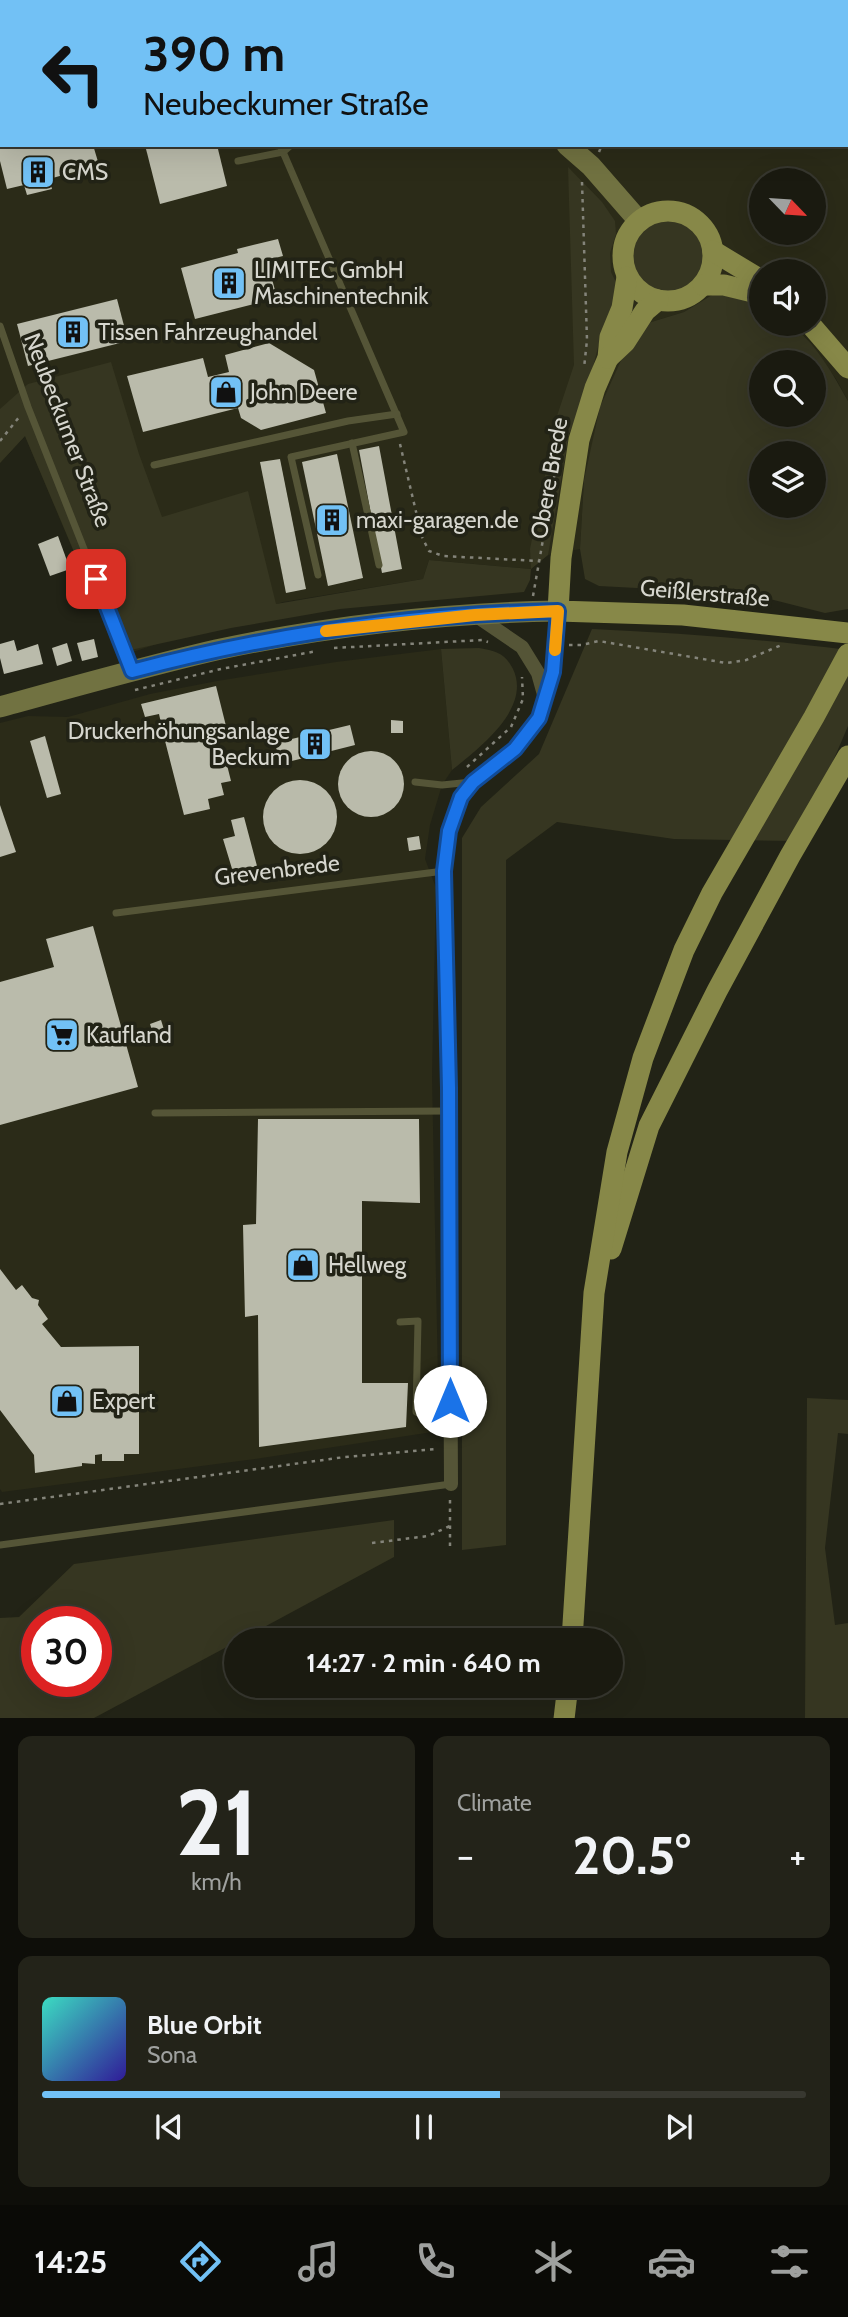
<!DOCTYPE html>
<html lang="en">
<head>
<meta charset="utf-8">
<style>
  :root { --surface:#1a1a10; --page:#232319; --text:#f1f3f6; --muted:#9fa19f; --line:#383830; --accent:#72c1f5 }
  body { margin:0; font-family:Cabin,sans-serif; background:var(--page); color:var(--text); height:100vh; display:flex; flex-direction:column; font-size:26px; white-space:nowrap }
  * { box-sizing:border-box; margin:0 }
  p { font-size:23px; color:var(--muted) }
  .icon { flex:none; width:38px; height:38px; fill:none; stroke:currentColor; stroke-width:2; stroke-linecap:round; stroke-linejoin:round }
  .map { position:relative; height:1718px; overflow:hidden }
  .sheet { display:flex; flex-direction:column; gap:18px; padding:18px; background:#0e0e09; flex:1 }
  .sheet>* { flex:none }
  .top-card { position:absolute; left:0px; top:0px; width:849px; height:147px; box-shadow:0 7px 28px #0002,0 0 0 2px var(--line); background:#72c1f5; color:#111; overflow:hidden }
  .needle { width:46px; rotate:115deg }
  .controls { position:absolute; left:749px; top:168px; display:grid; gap:14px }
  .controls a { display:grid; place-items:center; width:77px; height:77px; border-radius:50%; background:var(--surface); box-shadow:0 7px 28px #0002,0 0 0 2px var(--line); font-size:35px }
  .speed { position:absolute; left:21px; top:1606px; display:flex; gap:14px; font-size:35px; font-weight:700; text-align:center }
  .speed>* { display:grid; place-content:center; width:91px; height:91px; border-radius:50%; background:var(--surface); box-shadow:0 7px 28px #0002,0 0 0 2px var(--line); line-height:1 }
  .speed .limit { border:10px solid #d22; background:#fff; color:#111 }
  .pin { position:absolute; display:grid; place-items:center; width:60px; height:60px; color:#fff; margin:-30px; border-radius:14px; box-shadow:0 4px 10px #0006 }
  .me { position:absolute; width:77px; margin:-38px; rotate:0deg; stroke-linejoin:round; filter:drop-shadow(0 0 5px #0008) }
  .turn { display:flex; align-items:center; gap:24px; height:147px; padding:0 28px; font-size:32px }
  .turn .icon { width:91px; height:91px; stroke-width:2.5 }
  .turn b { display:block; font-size:49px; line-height:60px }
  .big { font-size:52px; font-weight:700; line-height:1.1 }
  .sheet .card { flex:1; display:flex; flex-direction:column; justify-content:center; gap:10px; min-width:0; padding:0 24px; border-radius:14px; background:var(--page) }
  .sheet .dial { align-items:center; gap:0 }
  .dial b { font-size:91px; line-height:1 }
  .song { display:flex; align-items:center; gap:21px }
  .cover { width:84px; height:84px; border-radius:10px; background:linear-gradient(135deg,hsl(170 70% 55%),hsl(250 70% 35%)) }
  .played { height:7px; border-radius:4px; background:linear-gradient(90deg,var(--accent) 60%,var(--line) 60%) }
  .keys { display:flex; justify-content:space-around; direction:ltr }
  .heat { display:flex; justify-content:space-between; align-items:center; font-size:38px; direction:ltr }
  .sheet .tiles { flex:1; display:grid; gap:18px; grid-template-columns:1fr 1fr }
  .card:last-child { grid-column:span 2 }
  .trip { position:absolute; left:224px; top:1628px; width:399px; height:70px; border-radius:35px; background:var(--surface); box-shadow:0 7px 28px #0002,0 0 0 2px var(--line); font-weight:700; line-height:70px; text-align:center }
  .tabs { display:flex; height:112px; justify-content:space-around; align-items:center; background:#0a0a06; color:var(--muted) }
  .tabs .icon { width:49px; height:49px }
  .tabs .selected { color:var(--accent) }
  .tabs b { font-size:32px; color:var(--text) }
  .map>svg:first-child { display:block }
  .built { fill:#2b2b18; fill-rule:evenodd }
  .green { fill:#363621; fill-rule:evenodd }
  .building { fill:#babbab }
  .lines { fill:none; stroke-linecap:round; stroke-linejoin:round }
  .path { stroke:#84847a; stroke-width:2.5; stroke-dasharray:3.5 5; stroke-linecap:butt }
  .lane { stroke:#555537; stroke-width:7 }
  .street { stroke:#555537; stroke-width:14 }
  .secondary { stroke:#717241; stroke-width:21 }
  .primary { stroke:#878848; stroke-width:21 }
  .route-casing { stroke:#114b97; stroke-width:18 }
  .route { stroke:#1a73e8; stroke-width:12 }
  .slow { stroke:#f59e0b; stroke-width:12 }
  .labels { text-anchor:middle; stroke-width:7; stroke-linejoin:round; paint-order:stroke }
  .poi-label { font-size:23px; fill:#d6d6ce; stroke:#222316; text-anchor:start }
  .street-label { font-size:23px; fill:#d6d6ce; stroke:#222316 }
</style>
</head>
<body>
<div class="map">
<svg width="848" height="1719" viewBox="0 0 848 1719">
  <rect width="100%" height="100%" fill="#222316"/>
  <g class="built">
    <path d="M0 0H848V401L836 379 805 337 787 324H814V271H761V304L731 293 712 295 684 312 648 323 584 480 580 549 548 555 531 569 429 560 423 579 283 602 118 657 25 436 0 463ZM2 2H847V145H2ZM761 180H814V233H761Z"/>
    <path d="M441 649 452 770 442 785 430 825 425 859 436 888 432 1076 439 1431 255 1459 2 1492 0 1489V723L28 716 68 717 150 694 217 681 336 662Z"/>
  </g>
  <g class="green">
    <path d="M568 167 602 202 615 221 616 234 610 253 611 272 617 284 615 302 598 347 585 399 569 434 548 555 531 569 530 580 524 592 340 609 231 628 117 653 25 436 0 463V409L28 384 111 362 139 454 162 517 248 491 276 604 423 579 429 560 531 569 530 549 557 416 574 365Z"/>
    <circle cx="667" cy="256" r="37"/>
    <path d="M731 293 761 304V324C769 324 782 322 789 325 813 337 835 378 848 401V609L825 613 750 594 599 586 585 579 580 549 584 480 600 407 623 356 648 323 684 312 712 295ZM761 362H814V415H761ZM761 453H814V506H761Z"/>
    <path d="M592 629C678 633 763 639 848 650V726L799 841 674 839 557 822 506 860V1545L462 1550V838L481 807 539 754Z"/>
    <path d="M479 648C496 651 505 653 513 669 532 709 478 749 452 770L441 649Z"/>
    <path d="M807 1398 848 1400V1434L838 1433 825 1548 835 1625 848 1623V1718H805Z"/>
    <path d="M394 1520V1557L240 1640H236V1642L94 1718H0V1618L19 1617 74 1564ZM37 1622H96V1682H37Z"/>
  </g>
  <g class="building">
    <path d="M10 145H93L99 165 49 179 52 189 27 195 24 185 7 189 0 161V148Z"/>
    <path d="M145 145H217L227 186 160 204Z"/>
    <path d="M278 239 283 256 267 260 277 298 195 319 181 268 238 253 237 249Z"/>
    <path d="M117 299 128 341 28 366 17 324Z"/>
    <path d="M269 343 314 370 326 413 261 430 241 418 238 408 143 432 127 376 203 358 208 377 229 372 225 355Z"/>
    <path d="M379 446 402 569 382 573 359 450Z"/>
    <path d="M337 454 363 578 328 586 302 462Z"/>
    <path d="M280 459 306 589 286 593 260 462Z"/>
    <path d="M58 536 70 569 50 576 38 544Z"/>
    <path d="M94 639 98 657 82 661 77 643Z"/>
    <path d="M14 640 17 651 38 644 43 664 4 674 0 658V644Z"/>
    <path d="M67 643 72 661 57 666 52 648Z"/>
    <path d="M216 686 229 738 210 743 217 768 227 765 231 781 221 783 224 795 208 799 210 809 184 815 164 737 161 738 159 733 163 732 159 714 145 717 141 704Z"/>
    <path d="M391 720 403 721V733H391Z"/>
    <path d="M350 725 355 745 280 764 275 743Z"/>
    <path d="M45 736 61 794 47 798 30 741Z"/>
    <circle cx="371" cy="784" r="33"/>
    <circle cx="300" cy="817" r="37"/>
    <path d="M0 805 16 852 0 857Z"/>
    <path d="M244 817 257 866 233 872 223 839 235 836 231 820Z"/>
    <path d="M419 836 421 849 409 851 407 838Z"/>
    <path d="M93 926 138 1087 0 1125V982L54 967 46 939Z"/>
    <path d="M161 1020 165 1033 154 1037 150 1024Z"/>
    <path d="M258 1119H419L420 1203 362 1201V1383H408L406 1427 259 1447 258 1315 245 1317 243 1225 256 1224Z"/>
    <path d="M0 1269 16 1290 22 1285 32 1298 39 1300 38 1305 48 1319 42 1324 61 1347 139 1346V1454H124V1461H102V1454L95 1455V1464L82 1463V1466L35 1473 34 1455 0 1410Z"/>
  </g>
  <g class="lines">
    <g class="path">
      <path d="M599 152 602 145"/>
      <path d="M582 182 587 340 584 368"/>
      <path d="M0 441 20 416"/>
      <path d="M400 444 422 537 429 551 443 556 538 561"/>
      <path d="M533 596 555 472"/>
      <path d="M569 645H581L599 641 726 663 746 660 784 644"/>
      <path d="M334 648 482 640 488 642"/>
      <path d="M135 690 221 669 317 651"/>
      <path d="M467 767 511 727 523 699 522 677"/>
      <path d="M0 1504 345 1457 437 1449"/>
      <path d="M372 1543 428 1536 450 1526"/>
      <path d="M450 1546V1497"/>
    </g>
    <g class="lane">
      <path d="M611 0 615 2"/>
      <path d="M515 2 518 0"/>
      <path d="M678 2 679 0"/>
      <path d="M847 104H848"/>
      <path d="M280 145 404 432 291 457 318 575"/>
      <path d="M238 161 283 152 291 145"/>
      <path d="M0 326 28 407 131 668"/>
      <path d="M352 443 379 565"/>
      <path d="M154 465 348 421 397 414"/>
      <path d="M415 782 442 785 472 782"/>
      <path d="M116 913 444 871"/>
      <path d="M155 1113 449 1111"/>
      <path d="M400 1322 418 1321 416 1412 450 1427"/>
      <path d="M0 1545 451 1484"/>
    </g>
    <g class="street">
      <path d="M220 0V2"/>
      <path d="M475 615 522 647 538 673 545 698"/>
      <path d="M451 1484 449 1088 444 871 449 831 461 797 473 782 515 749 539 718 553 672 558 611"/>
    </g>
    <g class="secondary">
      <path d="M0 121H2"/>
      <path d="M567 145 591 166 639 221"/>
      <path d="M0 707C72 687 143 667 216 650 328 626 444 613 558 611"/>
    </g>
    <g class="primary">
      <circle cx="668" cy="256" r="45"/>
      <path d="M713 251 761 280"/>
      <path d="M627 277 622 308 610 337 608 358 595 388 579 440 561 558 558 611 683 615 848 633"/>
      <path d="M703 285H724L761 294"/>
      <path d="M810 324 848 368"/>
      <path d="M608 358 625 342 645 311 658 300"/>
      <path d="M611 1249 649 1126 717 991 790 856 848 756"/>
      <path d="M572 1640 594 1293 617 1152 643 1058 684 950 712 893 814 717 848 654"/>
      <path d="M564 1719 568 1685"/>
    </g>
  </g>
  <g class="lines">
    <g class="route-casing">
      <path id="route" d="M96 579 132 671C271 634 414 614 558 611L553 672 539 718 515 749 473 782 461 797 449 831 444 871 449 1088 450 1401"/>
    </g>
    <use href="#route" class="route"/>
    <path class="slow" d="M326 631 475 615 558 611 555 650"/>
  </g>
  <defs>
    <g id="building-square" transform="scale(1.75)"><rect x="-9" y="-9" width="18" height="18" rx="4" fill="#72c1f5" stroke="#222316"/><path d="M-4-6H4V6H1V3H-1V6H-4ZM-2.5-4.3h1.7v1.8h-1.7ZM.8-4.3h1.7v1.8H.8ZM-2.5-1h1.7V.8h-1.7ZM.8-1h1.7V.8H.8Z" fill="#111"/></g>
    <g id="shop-square" transform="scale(1.75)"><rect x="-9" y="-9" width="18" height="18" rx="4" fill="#72c1f5" stroke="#222316"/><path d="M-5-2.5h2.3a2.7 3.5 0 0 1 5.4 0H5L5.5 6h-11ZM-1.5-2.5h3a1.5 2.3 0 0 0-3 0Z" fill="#111"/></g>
    <g id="supermarket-square" transform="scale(1.75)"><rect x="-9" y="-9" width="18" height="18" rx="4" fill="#72c1f5" stroke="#222316"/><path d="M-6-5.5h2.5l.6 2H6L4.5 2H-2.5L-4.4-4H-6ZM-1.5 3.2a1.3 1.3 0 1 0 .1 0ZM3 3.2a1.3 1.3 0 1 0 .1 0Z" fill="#111"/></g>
  </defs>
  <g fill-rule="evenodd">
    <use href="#building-square" x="38" y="172"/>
    <use href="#building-square" x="229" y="283"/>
    <use href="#building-square" x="73" y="332"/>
    <use href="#shop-square" x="226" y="392"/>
    <use href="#building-square" x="332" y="520"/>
    <use href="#building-square" x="315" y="744"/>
    <use href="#supermarket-square" x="62" y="1035"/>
    <use href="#shop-square" x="303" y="1265"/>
    <use href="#shop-square" x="67" y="1401"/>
  </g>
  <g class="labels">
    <g class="poi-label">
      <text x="62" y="180">CMS</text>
      <text x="254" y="278">LIMITEC GmbH<tspan x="254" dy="26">Maschinentechnik</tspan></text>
      <text x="98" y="340">Tissen Fahrzeughandel</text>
      <text x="250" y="400">John Deere</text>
      <text x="356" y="528">maxi-garagen.de</text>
      <text x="290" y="739" text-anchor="end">Druckerhöhungsanlage<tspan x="290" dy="26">Beckum</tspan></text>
      <text x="86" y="1043">Kaufland</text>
      <text x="328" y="1273">Hellweg</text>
      <text x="92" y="1409">Expert</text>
    </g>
    <g class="street-label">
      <text transform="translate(68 430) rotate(69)" y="8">Neubeckumer Straße</text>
      <text transform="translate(549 478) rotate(-80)" y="8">Obere Brede</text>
      <text transform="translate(705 593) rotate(5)" y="8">Geißlerstraße</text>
      <text transform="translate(277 870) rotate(-7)" y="8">Grevenbrede</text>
    </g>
  </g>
</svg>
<div class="controls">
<a><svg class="needle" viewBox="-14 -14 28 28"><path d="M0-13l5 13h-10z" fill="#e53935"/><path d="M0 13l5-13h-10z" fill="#9fa19f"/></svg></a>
<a><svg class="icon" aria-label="sound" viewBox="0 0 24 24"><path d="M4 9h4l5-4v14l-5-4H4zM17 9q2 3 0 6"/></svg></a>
<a><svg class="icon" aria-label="search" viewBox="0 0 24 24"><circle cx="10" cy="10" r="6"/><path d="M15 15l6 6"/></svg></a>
<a><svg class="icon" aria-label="layers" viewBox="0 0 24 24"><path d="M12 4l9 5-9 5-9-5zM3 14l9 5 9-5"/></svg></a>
</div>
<div class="speed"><div class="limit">30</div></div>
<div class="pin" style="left:96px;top:579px;background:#d93025"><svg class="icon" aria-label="arrive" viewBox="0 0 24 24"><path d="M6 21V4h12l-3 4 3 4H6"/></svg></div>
<svg class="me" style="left:450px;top:1401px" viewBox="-20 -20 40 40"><circle r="19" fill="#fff"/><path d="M0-13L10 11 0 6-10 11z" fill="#1a73e8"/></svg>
<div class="trip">14:27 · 2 min · 640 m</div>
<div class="top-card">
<div class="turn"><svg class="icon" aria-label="left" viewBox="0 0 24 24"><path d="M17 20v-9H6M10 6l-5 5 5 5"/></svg><div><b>390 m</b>Neubeckumer Straße</div></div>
</div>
</div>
<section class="sheet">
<div class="tiles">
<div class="card dial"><b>21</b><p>km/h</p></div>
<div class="card"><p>Climate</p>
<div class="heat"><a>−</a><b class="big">20.5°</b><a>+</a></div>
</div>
<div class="card">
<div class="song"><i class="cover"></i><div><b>Blue Orbit</b><p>Sona</p></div></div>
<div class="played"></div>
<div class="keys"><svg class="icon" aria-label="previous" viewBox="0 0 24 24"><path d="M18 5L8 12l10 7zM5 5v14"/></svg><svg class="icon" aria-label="pause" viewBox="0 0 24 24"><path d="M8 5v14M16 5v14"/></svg><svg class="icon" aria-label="next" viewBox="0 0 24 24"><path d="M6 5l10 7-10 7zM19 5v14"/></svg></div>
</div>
</div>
</section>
<nav class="tabs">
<b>14:25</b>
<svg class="icon selected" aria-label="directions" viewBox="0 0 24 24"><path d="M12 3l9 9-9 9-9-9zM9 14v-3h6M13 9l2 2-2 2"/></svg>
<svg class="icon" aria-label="music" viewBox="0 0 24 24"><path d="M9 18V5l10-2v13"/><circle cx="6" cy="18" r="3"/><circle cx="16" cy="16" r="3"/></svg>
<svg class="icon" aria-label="phone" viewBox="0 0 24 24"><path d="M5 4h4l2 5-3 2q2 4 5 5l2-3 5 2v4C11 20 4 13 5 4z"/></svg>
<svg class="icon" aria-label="climate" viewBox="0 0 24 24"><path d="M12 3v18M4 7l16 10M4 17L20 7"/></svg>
<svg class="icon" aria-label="car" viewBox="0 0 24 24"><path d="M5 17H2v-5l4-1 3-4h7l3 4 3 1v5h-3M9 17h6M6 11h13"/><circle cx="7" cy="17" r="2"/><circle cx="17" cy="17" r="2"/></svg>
<svg class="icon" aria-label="filters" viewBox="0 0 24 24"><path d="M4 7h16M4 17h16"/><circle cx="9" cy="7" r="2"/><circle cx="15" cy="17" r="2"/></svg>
</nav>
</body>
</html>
